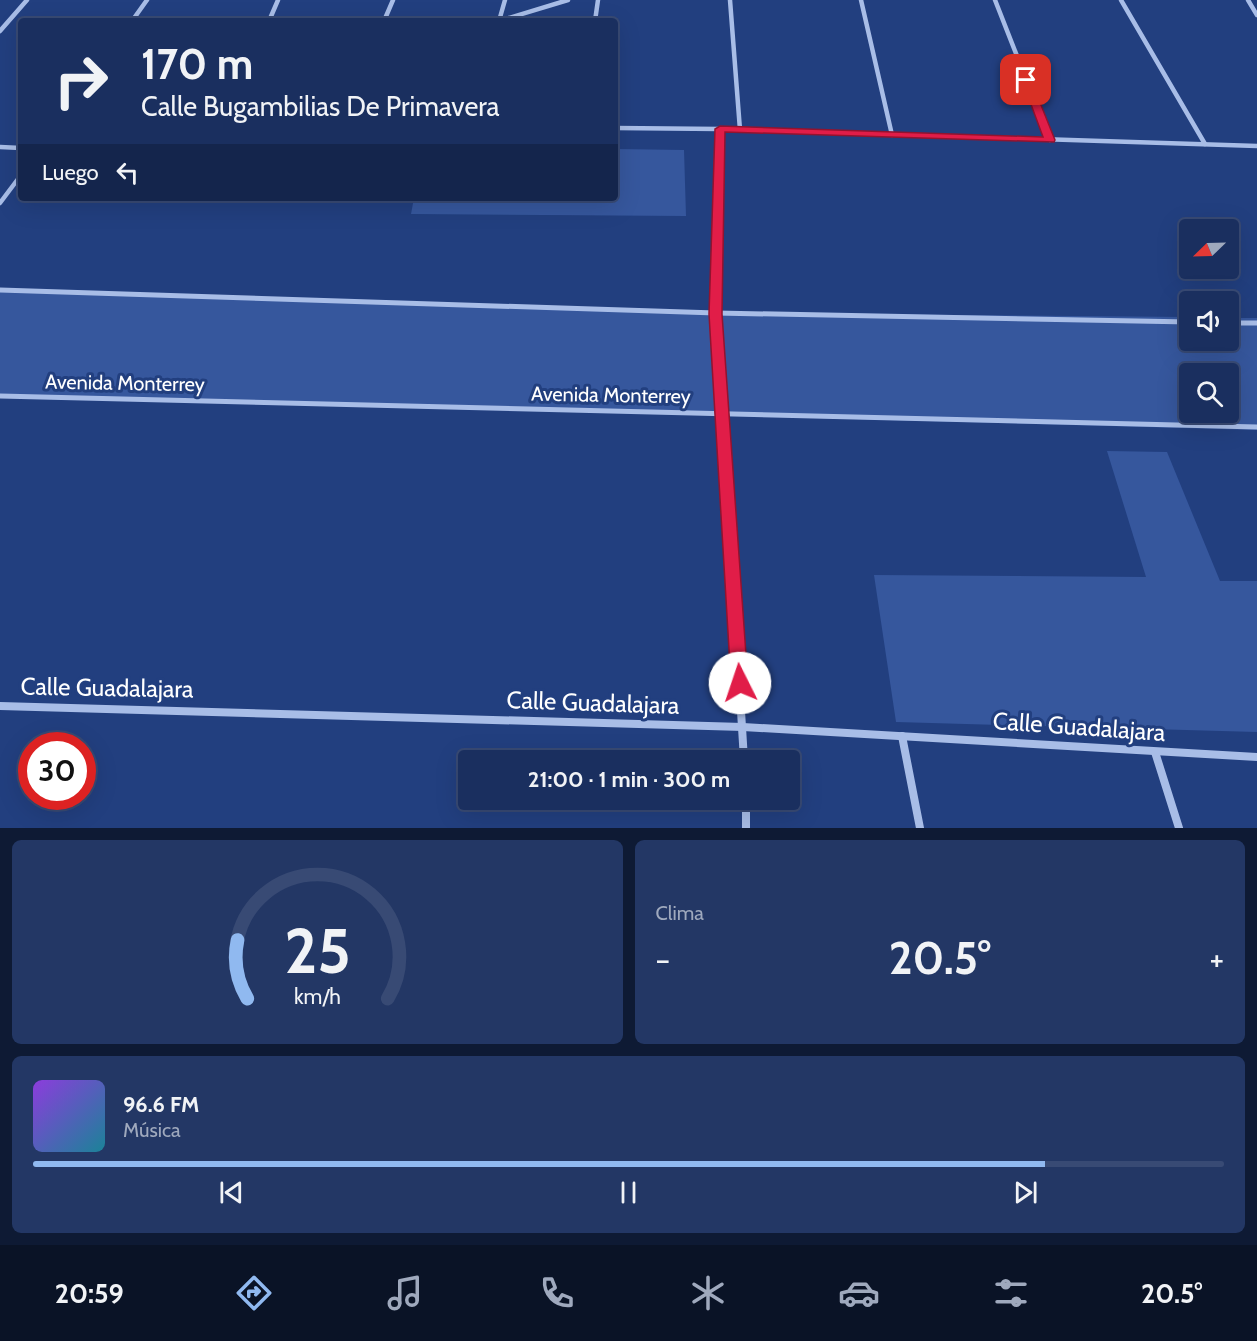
<!DOCTYPE html>
<html lang="es">
<head>
<meta charset="utf-8">
<style>
  :root { --surface:#1a2f5f; --page:#233765; --text:#f1f3f6; --muted:#9fa9bd; --line:#384a74; --accent:#90b9f0 }
  body { margin:0; font-family:Cabin,sans-serif; background:var(--page); color:var(--text); height:100vh; display:flex; flex-direction:column; font-size:22px; white-space:nowrap }
  * { box-sizing:border-box; margin:0 }
  p { font-size:20px; color:var(--muted) }
  .icon { flex:none; width:33px; height:33px; fill:none; stroke:currentColor; stroke-width:2; stroke-linecap:round; stroke-linejoin:round }
  .map { position:relative; height:828px; overflow:hidden }
  .details { display:flex; flex-direction:column; gap:12px; padding:12px; background:#0e1a34; flex:1 }
  .details>* { flex:none }
  .banner { position:absolute; left:18px; top:18px; width:600px; height:183px; border-radius:6px; box-shadow:0 6px 24px #0002,0 0 0 2px var(--line); background:#1a2f5f; color:var(--text); overflow:hidden }
  .needle { width:39px; rotate:247deg }
  .buttons { position:absolute; left:1179px; top:219px; display:grid; gap:12px }
  .buttons a { display:grid; place-items:center; width:60px; height:60px; border-radius:6px; background:var(--surface); box-shadow:0 6px 24px #0002,0 0 0 2px var(--line); font-size:30px }
  .speed { position:absolute; left:18px; top:732px; display:flex; gap:12px; font-size:30px; font-weight:700; text-align:center }
  .speed>* { display:grid; place-content:center; width:78px; height:78px; border-radius:50%; background:var(--surface); box-shadow:0 6px 24px #0002,0 0 0 2px var(--line); line-height:1 }
  .speed .limit { border:9px solid #d22; background:#fff; color:#111 }
  .pin { position:absolute; display:grid; place-items:center; width:51px; height:51px; color:#fff; margin:-26px; border-radius:12px; box-shadow:0 3px 9px #0006 }
  .me { position:absolute; width:66px; margin:-33px; rotate:356deg; stroke-linejoin:round; filter:drop-shadow(0 0 4px #0008) }
  .turn { display:flex; align-items:center; gap:21px; height:126px; padding:0 24px; font-size:27px }
  .turn .icon { width:78px; height:78px; stroke-width:2.5 }
  .turn b { display:block; font-size:42px; line-height:51px }
  .then { display:flex; align-items:center; height:57px; padding:0 24px; background:#0003; gap:12px; font-size:22px }
  .big { font-size:45px; font-weight:800; line-height:1.1 }
  .details .card { flex:1; display:flex; flex-direction:column; justify-content:center; gap:9px; min-width:0; padding:0 21px; border-radius:9px; background:var(--page) }
  .details .dial { align-items:center; gap:0 }
  .dial svg { height:156px; overflow:visible; fill:none; stroke:var(--line); stroke-width:7; stroke-linecap:round; text-anchor:middle }
  .dial text { fill:var(--text); stroke:none }
  .song { display:flex; align-items:center; gap:18px }
  .cover { width:72px; height:72px; border-radius:9px; background:linear-gradient(135deg,hsl(270 70% 55%),hsl(190 70% 35%)) }
  .played { height:6px; border-radius:3px; background:linear-gradient(90deg,var(--accent) 85%,var(--line) 85%) }
  .keys { display:flex; justify-content:space-around; direction:ltr }
  .heat { display:flex; justify-content:space-between; align-items:center; font-size:33px; direction:ltr }
  .details .tiles { flex:1; display:grid; gap:12px; grid-template-columns:1fr 1fr }
  .card:last-child { grid-column:span 2 }
  .trip { position:absolute; left:458px; top:750px; width:342px; height:60px; border-radius:6px; background:var(--surface); box-shadow:0 6px 24px #0002,0 0 0 2px var(--line); font-weight:800; line-height:60px; text-align:center }
  .tab-bar { display:flex; height:96px; justify-content:space-around; align-items:center; background:#0a1326; color:var(--muted) }
  .tab-bar .icon { width:42px; height:42px }
  .tab-bar .current { color:var(--accent) }
  .tab-bar b { font-size:27px; color:var(--text) }
  .map>svg:first-child { display:block }
  .green { fill:#36579d; fill-rule:evenodd }
  .lines { fill:none; stroke-linecap:round; stroke-linejoin:round }
  .street-far2 { stroke:#a8bde7; stroke-width:4.5 }
  .street-far1 { stroke:#a8bde7; stroke-width:5 }
  .street { stroke:#a8bde7; stroke-width:8 }
  .route { fill:#e11d48; stroke:#92132f; stroke-width:1.5 }
  .labels { text-anchor:middle; stroke-width:6; stroke-linejoin:round; paint-order:stroke }
  .street-label { font-size:20px; fill:#fff; stroke:#223f7f }
  .near-street-label { font-size:24px; fill:#fff; stroke:#223f7f }
</style>
</head>
<body>
<div class="map">
<svg width="1257" height="828" viewBox="0 0 1257 828">
  <rect width="100%" height="100%" fill="#223f7f"/>
  <g class="green">
    <path d="M615 149 684 150 686 216 411 214 414 198H615Z"/>
    <path d="M0 290 716 313 1189 317 1190 340H1228L1229 318H1257V430L0 396ZM1190 374H1228V412H1190Z"/>
    <path d="M1107 451 1167 452 1220 581H1257V732L896 722 874 575 1146 577Z"/>
  </g>
  <g class="lines">
    <g class="street-far2">
      <path d="M730 0 740 130"/>
      <path d="M861 0 892 135"/>
      <path d="M995 0 1050 140"/>
      <path d="M1121 0 1205 144"/>
      <path d="M1248 0 1257 15"/>
      <path d="M132 21 147 0"/>
      <path d="M269 21 278 0"/>
      <path d="M384 21 393 0"/>
      <path d="M499 21 568 0"/>
      <path d="M499 21 505 0"/>
      <path d="M595 21 598 0"/>
      <path d="M0 31 27 0"/>
      <path d="M615 128 720 129 1257 146"/>
      <path d="M0 147 21 148"/>
      <path d="M0 203 21 175"/>
      <path d="M718 212 720 129"/>
    </g>
    <g class="street-far1">
      <path d="M718 211 716 313 727 483"/>
      <path d="M0 290 716 313 1190 322"/>
      <path d="M1228 323H1257"/>
      <path d="M0 396 1257 427"/>
    </g>
    <g class="street">
      <path d="M727 481 744 760"/>
      <path d="M0 706 743 727 1257 757"/>
      <path d="M902 736 920 828"/>
      <path d="M1155 752 1179 828"/>
      <path d="M746 800V828"/>
    </g>
  </g>
  <path class="route" d="M1026 77 1031 80 1055 140 1054 142 725 132 722 314 748 683 746 689 740 691 734 689 731 683 709 314 715 129 720 126 1043 137 1022 80Z"/>
  <g class="labels">
    <g class="street-label">
      <text transform="translate(125 383) rotate(1)" y="7">Avenida Monterrey</text>
      <text transform="translate(611 395) rotate(1)" y="7">Avenida Monterrey</text>
    </g>
    <g class="near-street-label">
      <text transform="translate(107 688) rotate(1)" y="8">Calle Guadalajara</text>
      <text transform="translate(593 703) rotate(2)" y="8">Calle Guadalajara</text>
      <text transform="translate(1079 727) rotate(4)" y="8">Calle Guadalajara</text>
    </g>
  </g>
</svg>
<div class="buttons">
<a><svg class="needle" viewBox="-14 -14 28 28"><path d="M0-13l5 13h-10z" fill="#e53935"/><path d="M0 13l5-13h-10z" fill="#9fa9bd"/></svg></a>
<a><svg class="icon" aria-label="sound" viewBox="0 0 24 24"><path d="M4 9h4l5-4v14l-5-4H4zM17 9q2 3 0 6"/></svg></a>
<a><svg class="icon" aria-label="search" viewBox="0 0 24 24"><circle cx="10" cy="10" r="6"/><path d="M15 15l6 6"/></svg></a>
</div>
<div class="speed"><div class="limit">30</div></div>
<div class="pin" style="left:1026px;top:80px;background:#d93025"><svg class="icon" aria-label="arrive" viewBox="0 0 24 24"><path d="M6 21V4h12l-3 4 3 4H6"/></svg></div>
<svg class="me" style="left:740px;top:683px" viewBox="-20 -20 40 40"><circle r="19" fill="#fff"/><path d="M0-13L10 11 0 6-10 11z" fill="#e11d48"/></svg>
<div class="trip">21:00 · 1 min · 300 m</div>
<div class="banner">
<div class="turn"><svg class="icon" aria-label="right" viewBox="0 0 24 24"><path d="M7 20v-9h11M14 6l5 5-5 5"/></svg><div><b>170 m</b>Calle Bugambilias De Primavera</div></div>
<div class="then">Luego<svg class="icon" aria-label="left" viewBox="0 0 24 24"><path d="M17 20v-9H6M10 6l-5 5 5 5"/></svg></div>
</div>
</div>
<section class="details">
<div class="tiles">
<div class="card dial"><svg viewBox="0 0 100 80">
<path d="M14 69A42 42 0 1 1 86 69"/>
<path d="M14 69A42 42 0 0 1 9 39" stroke="#90b9f0"/>
<text x="50" y="56" font-size="32" font-weight="700">25</text>
<text x="50" y="72" font-size="11">km/h</text>
</svg></div>
<div class="card"><p>Clima</p>
<div class="heat"><a>−</a><b class="big">20.5°</b><a>+</a></div>
</div>
<div class="card">
<div class="song"><i class="cover"></i><div><b>96.6 FM</b><p>Música</p></div></div>
<div class="played"></div>
<div class="keys"><svg class="icon" aria-label="previous" viewBox="0 0 24 24"><path d="M18 5L8 12l10 7zM5 5v14"/></svg><svg class="icon" aria-label="pause" viewBox="0 0 24 24"><path d="M8 5v14M16 5v14"/></svg><svg class="icon" aria-label="next" viewBox="0 0 24 24"><path d="M6 5l10 7-10 7zM19 5v14"/></svg></div>
</div>
</div>
</section>
<nav class="tab-bar">
<b>20:59</b>
<svg class="icon current" aria-label="directions" viewBox="0 0 24 24"><path d="M12 3l9 9-9 9-9-9zM9 14v-3h6M13 9l2 2-2 2"/></svg>
<svg class="icon" aria-label="music" viewBox="0 0 24 24"><path d="M9 18V5l10-2v13"/><circle cx="6" cy="18" r="3"/><circle cx="16" cy="16" r="3"/></svg>
<svg class="icon" aria-label="phone" viewBox="0 0 24 24"><path d="M5 4h4l2 5-3 2q2 4 5 5l2-3 5 2v4C11 20 4 13 5 4z"/></svg>
<svg class="icon" aria-label="climate" viewBox="0 0 24 24"><path d="M12 3v18M4 7l16 10M4 17L20 7"/></svg>
<svg class="icon" aria-label="car" viewBox="0 0 24 24"><path d="M5 17H2v-5l4-1 3-4h7l3 4 3 1v5h-3M9 17h6M6 11h13"/><circle cx="7" cy="17" r="2"/><circle cx="17" cy="17" r="2"/></svg>
<svg class="icon" aria-label="filters" viewBox="0 0 24 24"><path d="M4 7h16M4 17h16"/><circle cx="9" cy="7" r="2"/><circle cx="15" cy="17" r="2"/></svg>
<b>20.5°</b>
</nav>
</body>
</html>
